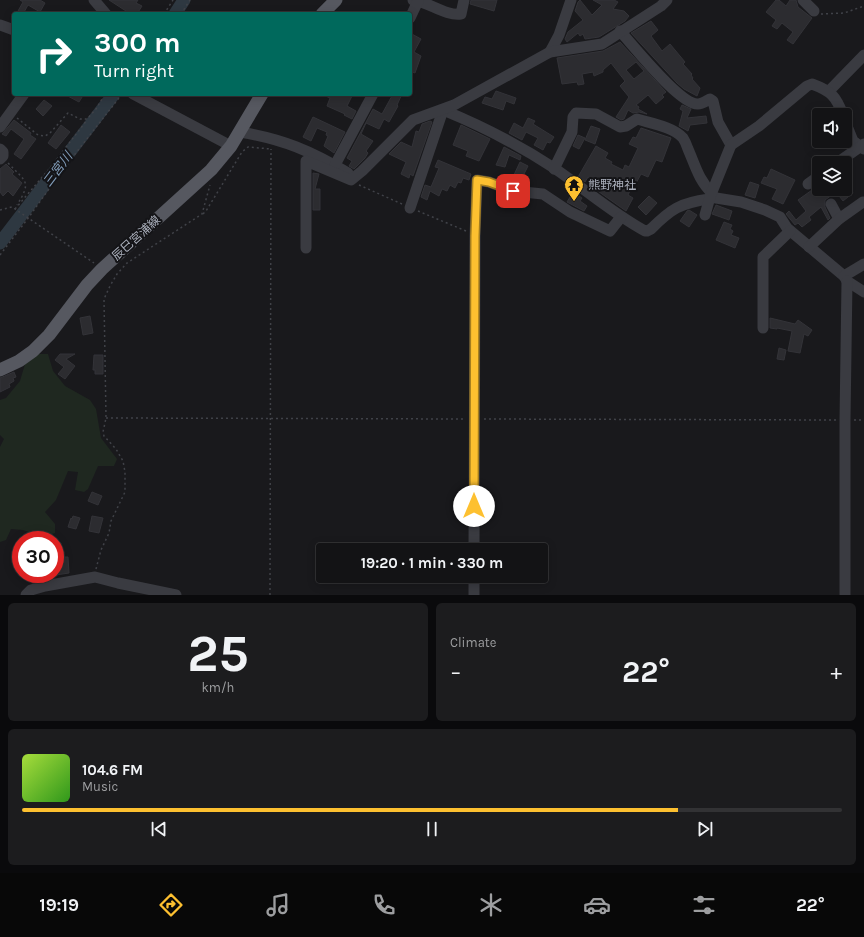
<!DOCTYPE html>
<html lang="en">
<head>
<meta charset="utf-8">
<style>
  :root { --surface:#131315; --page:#1c1c1e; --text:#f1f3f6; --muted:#9d9ea0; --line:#323234; --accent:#fdc030 }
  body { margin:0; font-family:Karla,"Noto Sans JP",sans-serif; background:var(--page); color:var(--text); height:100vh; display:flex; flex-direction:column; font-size:15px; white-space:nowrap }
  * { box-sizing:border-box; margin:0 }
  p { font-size:13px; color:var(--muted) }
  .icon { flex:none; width:22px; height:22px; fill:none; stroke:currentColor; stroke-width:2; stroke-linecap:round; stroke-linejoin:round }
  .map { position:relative; height:595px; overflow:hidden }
  .panel { display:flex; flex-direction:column; gap:8px; padding:8px; background:#0a0a0c; flex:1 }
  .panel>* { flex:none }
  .hud { position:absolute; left:12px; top:12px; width:400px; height:84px; border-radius:4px; box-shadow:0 2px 10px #0003,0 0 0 1px var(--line); background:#00695c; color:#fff; overflow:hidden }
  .controls { position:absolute; left:812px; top:108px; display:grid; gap:8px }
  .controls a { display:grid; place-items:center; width:40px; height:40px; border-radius:4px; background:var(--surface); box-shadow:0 2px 10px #0003,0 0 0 1px var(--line); font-size:20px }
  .speed { position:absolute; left:12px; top:531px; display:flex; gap:8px; font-size:20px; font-weight:700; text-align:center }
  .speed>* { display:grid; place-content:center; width:52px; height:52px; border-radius:50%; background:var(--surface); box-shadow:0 2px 10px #0003,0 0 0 1px var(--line); line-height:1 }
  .speed .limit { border:6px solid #d22; background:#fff; color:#111 }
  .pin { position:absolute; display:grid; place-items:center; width:34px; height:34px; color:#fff; margin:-17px; border-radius:8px; box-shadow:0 2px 6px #0006 }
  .me { position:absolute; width:44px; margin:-22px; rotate:0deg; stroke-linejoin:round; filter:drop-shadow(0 0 3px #0008) }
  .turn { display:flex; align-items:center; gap:14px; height:84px; padding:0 16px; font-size:18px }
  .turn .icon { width:52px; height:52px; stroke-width:2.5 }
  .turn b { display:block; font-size:28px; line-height:34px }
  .big { font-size:30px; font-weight:700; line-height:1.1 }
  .panel .tile { flex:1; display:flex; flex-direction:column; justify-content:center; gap:6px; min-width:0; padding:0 14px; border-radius:6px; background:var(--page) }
  .panel .dial { align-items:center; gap:0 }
  .dial b { font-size:52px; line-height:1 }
  .song { display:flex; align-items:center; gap:12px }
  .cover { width:48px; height:48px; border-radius:6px; background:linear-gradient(135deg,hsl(80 70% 55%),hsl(110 70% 35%)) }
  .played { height:4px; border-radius:2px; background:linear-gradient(90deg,var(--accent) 80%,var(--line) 80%) }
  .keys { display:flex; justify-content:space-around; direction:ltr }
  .heat { display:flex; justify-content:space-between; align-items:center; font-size:22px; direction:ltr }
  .panel .tiles { flex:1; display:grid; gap:8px; grid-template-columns:1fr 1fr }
  .tile:last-child { grid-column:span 2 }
  .trip { position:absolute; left:316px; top:543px; width:232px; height:40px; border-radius:4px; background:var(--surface); box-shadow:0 2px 10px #0003,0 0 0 1px var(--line); font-weight:700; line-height:40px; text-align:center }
  .tab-bar { display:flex; height:64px; justify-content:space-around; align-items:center; background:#080808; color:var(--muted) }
  .tab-bar .icon { width:28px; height:28px }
  .tab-bar .on { color:var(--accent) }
  .tab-bar b { font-size:18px; color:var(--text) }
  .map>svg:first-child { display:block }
  .green { fill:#1f2820 }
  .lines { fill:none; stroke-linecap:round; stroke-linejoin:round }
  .river { stroke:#2e3841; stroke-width:13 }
  .building { fill:#2c2c30; stroke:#333338; fill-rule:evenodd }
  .path { stroke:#404248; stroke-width:1.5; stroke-dasharray:2 3; stroke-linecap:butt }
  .minor { stroke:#3a3b41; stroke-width:11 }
  .major { stroke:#565860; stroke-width:13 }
  .route-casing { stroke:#a47d1f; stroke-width:10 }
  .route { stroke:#fdc030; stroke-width:7 }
  .labels { text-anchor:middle; stroke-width:4; stroke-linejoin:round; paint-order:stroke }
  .poi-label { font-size:12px; fill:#abb0bc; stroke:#141417; text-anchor:start }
  .street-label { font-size:12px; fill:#abb0bc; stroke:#141417 }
  .water-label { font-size:13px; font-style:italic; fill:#819cb9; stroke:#141417 }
</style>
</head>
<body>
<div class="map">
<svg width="864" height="595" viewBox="0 0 864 595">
  <rect width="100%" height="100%" fill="#19191c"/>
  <path class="green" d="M38 354H48L53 371 65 386 90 400 96 409 101 438 117 459 114 466H98L88 489 84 492 75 490 78 472 68 471 56 500 45 512 55 524V533L44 537 23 530 11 529 6 540 0 542V447L4 439 0 435V400L6 398 20 381 25 364Z"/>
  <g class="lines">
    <g class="river">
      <path d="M175 14 184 0"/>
      <path d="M0 243 114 94"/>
    </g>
  </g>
  <g class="building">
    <path d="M20 0H40L45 3 40 12 28 5 23 14 18 11 23 2Z"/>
    <path d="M109 0H138L136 3 142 6 137 14H125L126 11Z"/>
    <path d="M471 0H497L494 11 470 4Z"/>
    <path d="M580 0 592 15 602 5 593 0H614L618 2 613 9 624 11 629 16 625 21 599 37 585 39 583 34 580 36 578 33 567 42 565 39 568 32 583 20 575 11 578 2Z"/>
    <path d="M776 0H779L786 6 790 0H796L798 7 812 18 793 44 787 40 793 32 782 23 777 29 772 26 776 20 766 12Z"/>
    <path d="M651 21 658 30 651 36 662 51 670 44 685 62 683 64 692 74 691 75 693 78 692 79 700 88 697 96 684 89 677 83 631 33Z"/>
    <path d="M410 33 421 39 414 52 421 56 415 73 410 71Z"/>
    <path d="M620 42 666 92 662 95 664 97 656 104 648 95 636 105 639 107 638 109 647 114 639 112 633 113 628 110 624 119 621 120 616 117 629 97 620 86 625 81 611 63 603 70V72L594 76 593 72 582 74 584 84 578 85 577 82 562 84 557 58 603 51ZM636 62 644 71 634 79 626 70Z"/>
    <path d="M496 91 516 98 514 104 506 101 503 110 482 103 485 97 492 99Z"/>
    <path d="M64 94H84L79 102Z"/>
    <path d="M321 94H353L347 106 356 111 352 119 344 115 345 114 327 106 330 98Z"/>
    <path d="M393 94H402L397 105 398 106 389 122 384 119 379 129 366 123 361 134 373 141 366 151 368 153 365 158 354 169 349 166 352 161 347 158 373 109 382 114Z"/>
    <path d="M44 100 52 106 43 116 36 109Z"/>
    <path d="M682 105 691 109 687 118 706 116 707 123 690 125 688 131 679 126 683 111 680 109Z"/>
    <path d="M313 117 345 132 334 153 324 146 328 136 326 135 327 132 317 128 311 141 303 137Z"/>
    <path d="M528 118 535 121 533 124 554 137 550 143 547 142 543 150 534 145 538 138 526 132 522 140 509 133 514 123 523 128Z"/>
    <path d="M14 120 31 133 30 135 36 139 21 159 14 154 24 139 11 129 6 136 2 134Z"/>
    <path d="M430 121 432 122 413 176 410 174 409 178 401 174 406 162 389 154 401 142 412 147 416 131 419 132 422 124Z"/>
    <path d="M61 125 70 132 56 149 48 143Z"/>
    <path d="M461 125 490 139 479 161 466 156 468 151 453 145Z"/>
    <path d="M591 126 600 129 595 144 585 140Z"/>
    <path d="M641 128 671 138 662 162 656 160 648 177 641 174 635 185 633 184 628 195 633 198 626 211 595 189 598 183 588 177 585 182 578 177 596 146 608 153 605 158 612 162 611 164 623 170 625 165 629 167 638 148 629 144 633 137 636 138Z"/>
    <path d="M578 135 585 138 579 149 573 146Z"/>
    <path d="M504 147 521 156 520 160 509 155 505 167 496 165Z"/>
    <path d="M438 160 471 174 469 180 463 178 461 183 458 182 455 188 450 185 447 191 442 189 439 196 430 191 427 200 421 197 425 185 431 187 439 168 435 167Z"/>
    <path d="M520 162 528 166 521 180 513 177Z"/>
    <path d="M6 164 14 172 12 174 22 183 13 196 8 191 3 196 0 192V169Z"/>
    <path d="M771 169 795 180 783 204 772 199 777 189 761 183 764 177 767 178Z"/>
    <path d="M313 173 319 174 315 189H320V210H313Z"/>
    <path d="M750 182 759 185 755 198 745 195Z"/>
    <path d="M819 185V189H845L848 185 853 193 843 201 836 192 825 200V207L830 218 828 220 821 207 809 217 811 220 802 227 798 223 795 225 786 214 789 211 796 220 806 211 798 200Z"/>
    <path d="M573 192 582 198 580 201 587 206 584 211 567 202Z"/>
    <path d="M649 196 657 203 646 215 638 207Z"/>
    <path d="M716 205 732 211 729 220 712 214Z"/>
    <path d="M689 210 697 215 689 227 680 221 687 211Z"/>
    <path d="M724 222 732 225 730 229 733 231 731 235 739 238 735 248 716 240Z"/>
    <path d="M90 316 93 333 83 335 80 318Z"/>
    <path d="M770 318 795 324 798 320 812 330 808 336 804 334 800 353 788 351 792 331 777 328V329L770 328Z"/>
    <path d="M779 348 786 350 784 360 777 359Z"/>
    <path d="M60 354H75L66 359 75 366 65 379 58 374 64 367 55 360Z"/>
    <path d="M94 355H103V374H95V370H93Z"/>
    <path d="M14 372 16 377 13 378 14 381 9 384 10 387 0 392V378Z"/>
    <path d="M92 492 102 496 98 505 88 501Z"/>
    <path d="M73 516 80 518 76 529 68 527 71 518 72 519Z"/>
    <path d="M92 516 103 518 99 533 89 531Z"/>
    <path d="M55 543H61V557H68L69 573 56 575Z"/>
    <path d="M35 574H52L53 577 35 581 32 580Z"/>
  </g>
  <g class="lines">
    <g class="path">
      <path d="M164 14 173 0"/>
      <path d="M181 14 190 0"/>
      <path d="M821 14 844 13 864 6"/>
      <path d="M17 118 38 135 45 136 50 133 68 113 80 119H87L96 109 105 94"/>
      <path d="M8 163C26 182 32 181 17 205"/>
      <path d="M359 185 402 204"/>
      <path d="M15 209 50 168 87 120"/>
      <path d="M0 210 12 207 15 209 94 263"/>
      <path d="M418 211 466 231"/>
      <path d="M203 214 206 211 242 152 248 147 271 149"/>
      <path d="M0 255 29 217 61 172 122 94"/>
      <path d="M106 418 466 419"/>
      <path d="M484 419 836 420"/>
      <path d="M854 420H864"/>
      <path d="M96 569 101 550 109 533 111 521 125 492V472L123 461 116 449 104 436 103 432 106 418 104 299 110 286 117 274 127 263 202 214 210 185"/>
      <path d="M270 595 271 149"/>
    </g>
    <g class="minor">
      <path d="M94 0 106 14"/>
      <path d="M413 0C429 2 445 16 461 14L464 0"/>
      <path d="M803 0 814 11"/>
      <path d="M410 18 418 1"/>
      <path d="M0 25 14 30"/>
      <path d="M620 31C633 45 680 105 698 104 702 104 706 101 710 99L713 101 718 122 731 145"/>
      <path d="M550 52 559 35 571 0"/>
      <path d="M829 91 864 55"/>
      <path d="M133 94 231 146"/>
      <path d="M443 110C482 126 519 145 554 168 585 189 612 213 645 231H647L651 229C671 209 680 203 709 199"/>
      <path d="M845 121 853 141 864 149"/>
      <path d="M0 127 24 94"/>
      <path d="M240 132C283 139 311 151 348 173"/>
      <path d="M0 149 3 152V156L0 159"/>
      <path d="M837 163 864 144"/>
      <path d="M335 165 373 94"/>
      <path d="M554 169 572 132 573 117 576 113 596 114 620 127 626 126 637 119C650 123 674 127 683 138 685 141 687 146 688 149 695 165 699 181 712 193"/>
      <path d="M808 184 819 176"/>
      <path d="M710 197 741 202 765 210 780 217 787 228 844 276 847 281 864 292"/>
      <path d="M831 204 839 219"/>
      <path d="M410 208 443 110"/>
      <path d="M705 215 710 197 731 145 759 126 807 86 812 84C831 91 836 96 843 115"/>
      <path d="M809 247 839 219 863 202"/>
      <path d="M306 248V161L351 180 362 171 413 120 454 105 550 52 602 44 661 6 667 0"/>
      <path d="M844 276 864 264"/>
      <path d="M763 328V257L790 231"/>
      <path d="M474 550 475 236 477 180 489 182 513 191 543 194 570 212 610 231 621 217"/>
      <path d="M26 595 31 590 45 586 95 577 118 583 176 595"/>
      <path d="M474 595V576"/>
      <path d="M845 595V420L847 281"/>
    </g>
    <g class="major">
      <path d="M322 14 336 0"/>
      <path d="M0 370 19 361 33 351 49 335 87 285 102 269 211 170 231 146 262 94"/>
    </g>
  </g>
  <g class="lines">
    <g class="route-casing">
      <path id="route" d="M474 506 475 236 477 180 489 182 513 191"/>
    </g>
    <use href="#route" class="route"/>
  </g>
  <defs>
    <g id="temple-pin" transform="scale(1)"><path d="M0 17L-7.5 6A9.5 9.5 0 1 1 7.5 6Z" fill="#fdc030" stroke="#141417"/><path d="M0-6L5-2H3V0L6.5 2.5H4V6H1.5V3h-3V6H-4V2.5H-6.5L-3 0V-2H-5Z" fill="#111"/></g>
  </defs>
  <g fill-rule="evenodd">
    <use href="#temple-pin" x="574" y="185"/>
  </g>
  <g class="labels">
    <g class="poi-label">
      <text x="588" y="189">熊野神社</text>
    </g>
    <g class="street-label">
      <text transform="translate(136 238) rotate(-42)" y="4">辰巳宮浦線</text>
    </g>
    <g class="water-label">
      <text transform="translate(57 169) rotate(-53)" y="5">三宮川</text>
    </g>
  </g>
</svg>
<div class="controls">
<a><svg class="icon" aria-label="sound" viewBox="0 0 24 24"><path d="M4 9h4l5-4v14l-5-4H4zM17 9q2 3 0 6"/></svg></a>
<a><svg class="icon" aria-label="layers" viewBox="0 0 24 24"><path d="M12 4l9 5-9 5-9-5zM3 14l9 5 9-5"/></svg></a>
</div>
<div class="speed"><div class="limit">30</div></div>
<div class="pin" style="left:513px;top:191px;background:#d93025"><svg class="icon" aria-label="arrive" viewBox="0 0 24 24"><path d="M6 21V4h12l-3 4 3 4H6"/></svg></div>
<svg class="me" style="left:474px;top:506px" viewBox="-20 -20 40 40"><circle r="19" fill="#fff"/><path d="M0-13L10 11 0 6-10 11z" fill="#fdc030"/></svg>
<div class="trip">19:20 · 1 min · 330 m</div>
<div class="hud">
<div class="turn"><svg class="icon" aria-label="right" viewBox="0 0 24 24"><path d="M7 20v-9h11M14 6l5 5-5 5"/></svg><div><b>300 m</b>Turn right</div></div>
</div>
</div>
<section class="panel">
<div class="tiles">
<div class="tile dial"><b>25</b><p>km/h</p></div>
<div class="tile"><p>Climate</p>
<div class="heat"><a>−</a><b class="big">22°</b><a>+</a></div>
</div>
<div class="tile">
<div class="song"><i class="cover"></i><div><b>104.6 FM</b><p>Music</p></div></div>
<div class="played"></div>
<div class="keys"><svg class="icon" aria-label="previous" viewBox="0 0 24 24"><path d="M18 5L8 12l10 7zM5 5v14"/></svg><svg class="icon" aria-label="pause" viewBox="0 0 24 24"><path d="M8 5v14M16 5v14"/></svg><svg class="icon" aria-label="next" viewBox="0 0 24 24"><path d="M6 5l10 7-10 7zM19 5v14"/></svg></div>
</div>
</div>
</section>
<nav class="tab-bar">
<b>19:19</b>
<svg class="icon on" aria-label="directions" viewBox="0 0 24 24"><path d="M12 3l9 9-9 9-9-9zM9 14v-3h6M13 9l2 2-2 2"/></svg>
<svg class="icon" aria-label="music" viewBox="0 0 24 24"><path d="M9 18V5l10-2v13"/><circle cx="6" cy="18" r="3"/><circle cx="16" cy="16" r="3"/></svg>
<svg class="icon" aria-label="phone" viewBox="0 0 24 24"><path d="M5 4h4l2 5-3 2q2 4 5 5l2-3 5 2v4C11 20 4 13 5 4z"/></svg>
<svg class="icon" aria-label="climate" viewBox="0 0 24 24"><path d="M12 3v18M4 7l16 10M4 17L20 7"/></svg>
<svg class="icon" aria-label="car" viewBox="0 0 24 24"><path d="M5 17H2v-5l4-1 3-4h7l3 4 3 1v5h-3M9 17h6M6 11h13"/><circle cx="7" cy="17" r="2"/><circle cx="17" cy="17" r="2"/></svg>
<svg class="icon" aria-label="filters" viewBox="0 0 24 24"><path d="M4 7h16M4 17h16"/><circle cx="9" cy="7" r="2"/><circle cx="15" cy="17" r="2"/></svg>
<b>22°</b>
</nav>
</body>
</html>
